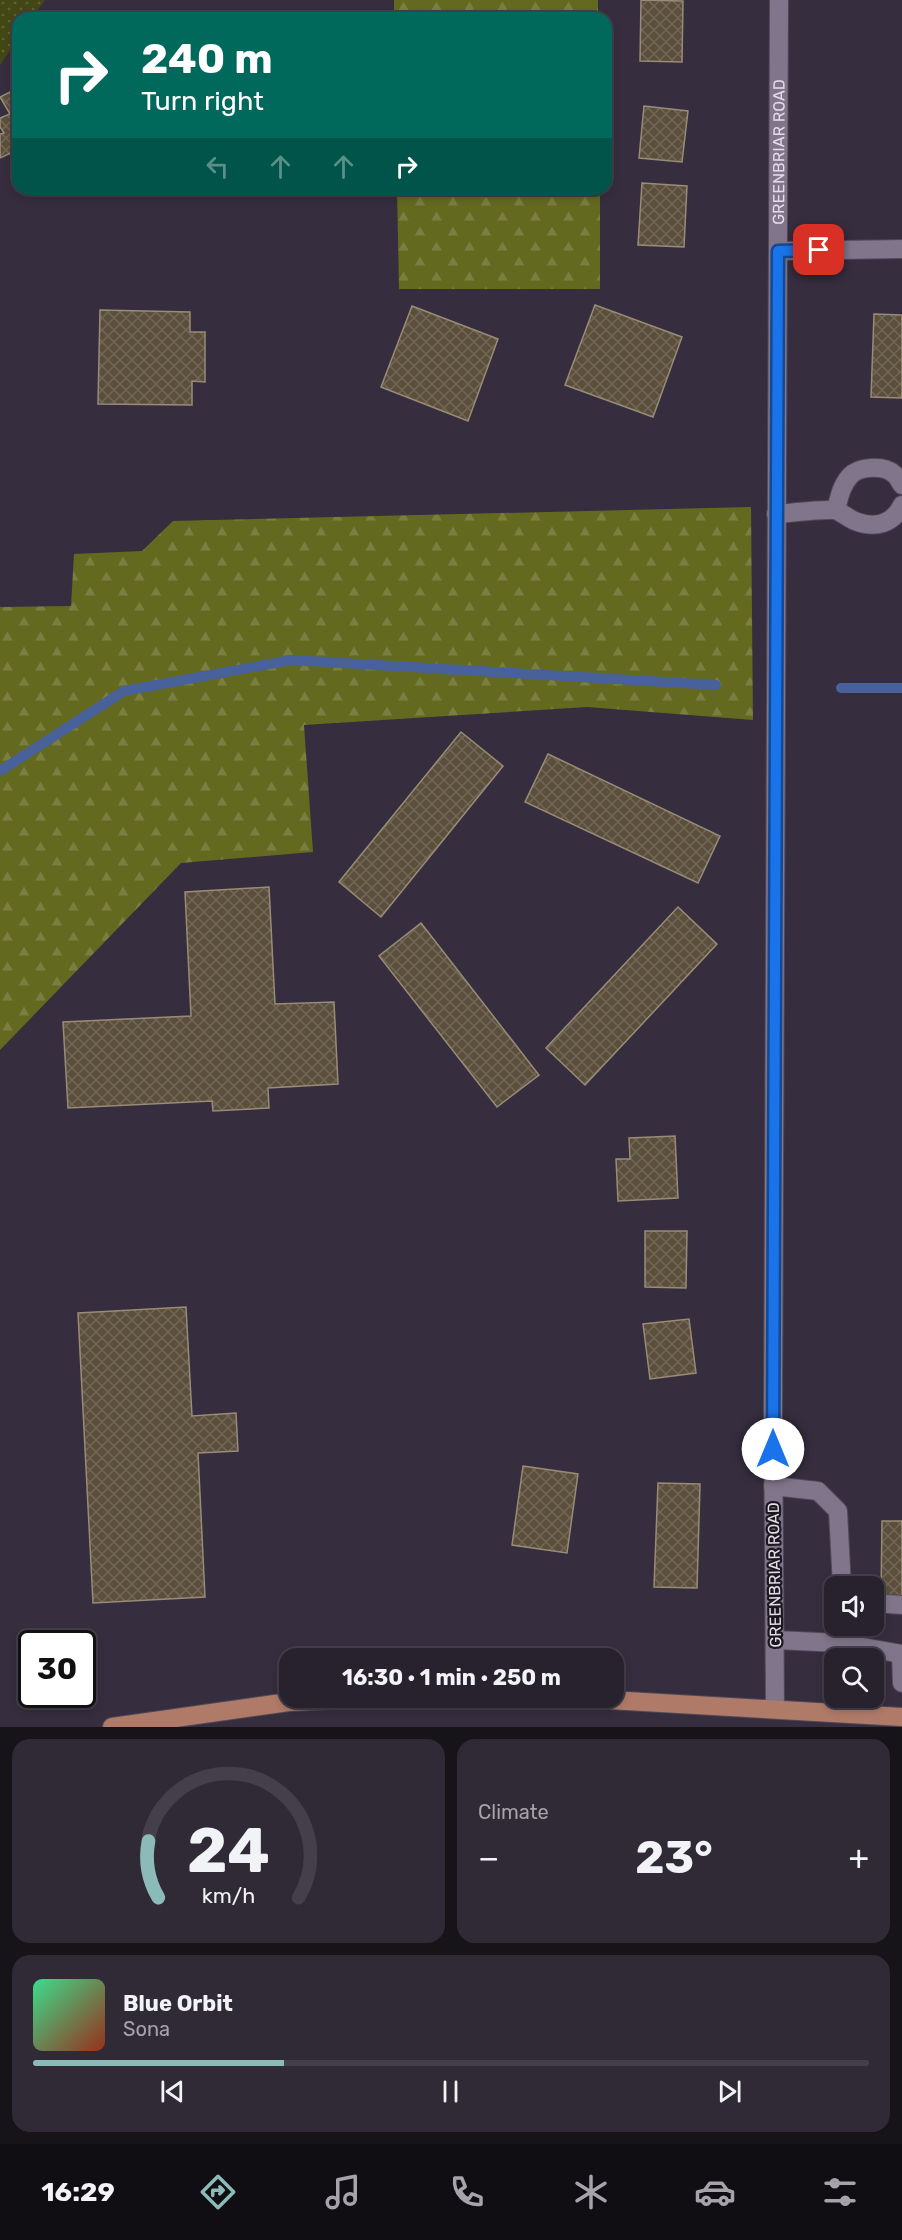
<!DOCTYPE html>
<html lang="en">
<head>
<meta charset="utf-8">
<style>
  :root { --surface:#28222e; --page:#302a36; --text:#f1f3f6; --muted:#a5a4aa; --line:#443f4a; --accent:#8bbbb9 }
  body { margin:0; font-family:Rubik,sans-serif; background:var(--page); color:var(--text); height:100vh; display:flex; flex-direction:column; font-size:22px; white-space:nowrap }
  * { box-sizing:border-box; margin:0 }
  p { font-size:20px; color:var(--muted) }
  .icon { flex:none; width:33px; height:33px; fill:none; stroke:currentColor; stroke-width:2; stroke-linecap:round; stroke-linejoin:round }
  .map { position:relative; height:1727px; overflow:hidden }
  .panel { display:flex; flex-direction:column; gap:12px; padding:12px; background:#161319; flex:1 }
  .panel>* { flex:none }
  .hud { position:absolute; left:12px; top:12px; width:600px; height:183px; border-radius:18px; box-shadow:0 3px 9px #0003,0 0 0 2px var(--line); background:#00695c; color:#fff; overflow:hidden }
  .controls { position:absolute; left:824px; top:1576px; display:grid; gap:12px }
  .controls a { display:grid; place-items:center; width:60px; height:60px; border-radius:12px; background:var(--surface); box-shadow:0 3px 9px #0003,0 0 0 2px var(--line); font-size:30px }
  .speed { position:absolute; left:18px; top:1630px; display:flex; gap:12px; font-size:30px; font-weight:700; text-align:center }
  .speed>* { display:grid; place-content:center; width:78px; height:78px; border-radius:50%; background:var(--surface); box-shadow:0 3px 9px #0003,0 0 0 2px var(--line); line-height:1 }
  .speed .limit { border:3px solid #111; border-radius:9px; background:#fff; color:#111 }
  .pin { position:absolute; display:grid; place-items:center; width:51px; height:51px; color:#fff; margin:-26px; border-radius:12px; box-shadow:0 3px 9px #0006 }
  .me { position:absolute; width:66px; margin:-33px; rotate:0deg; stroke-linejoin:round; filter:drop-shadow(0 0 4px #0008) }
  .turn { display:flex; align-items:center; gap:21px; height:126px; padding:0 30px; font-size:27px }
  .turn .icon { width:78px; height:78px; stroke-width:2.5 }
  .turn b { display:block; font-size:42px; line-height:51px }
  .lanes { display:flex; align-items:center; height:57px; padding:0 30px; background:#0003; justify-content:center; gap:30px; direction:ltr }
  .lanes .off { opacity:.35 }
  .big { font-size:45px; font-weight:700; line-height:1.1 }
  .panel .tile { flex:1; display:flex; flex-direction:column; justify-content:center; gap:9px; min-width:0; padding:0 21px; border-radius:18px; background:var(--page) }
  .panel .dial { align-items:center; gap:0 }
  .dial svg { height:156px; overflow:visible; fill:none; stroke:var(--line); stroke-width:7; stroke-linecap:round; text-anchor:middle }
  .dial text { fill:var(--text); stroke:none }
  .song { display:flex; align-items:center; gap:18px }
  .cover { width:72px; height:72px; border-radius:9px; background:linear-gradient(135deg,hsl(150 70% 55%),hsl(10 70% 35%)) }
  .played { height:6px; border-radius:3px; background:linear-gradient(90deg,var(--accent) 30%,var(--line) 30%) }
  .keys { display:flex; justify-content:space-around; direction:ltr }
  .heat { display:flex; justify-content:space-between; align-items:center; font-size:33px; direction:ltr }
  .panel .tiles { flex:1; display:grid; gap:12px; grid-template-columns:1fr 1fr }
  .tile:last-child { grid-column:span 2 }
  .trip { position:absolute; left:279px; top:1648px; width:345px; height:60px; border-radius:18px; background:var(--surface); box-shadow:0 3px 9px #0003,0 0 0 2px var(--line); font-weight:700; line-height:60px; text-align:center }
  .menu { display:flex; height:96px; justify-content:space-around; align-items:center; background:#100e12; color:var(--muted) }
  .menu .icon { width:42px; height:42px }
  .menu .current { color:var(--accent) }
  .menu b { font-size:27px; color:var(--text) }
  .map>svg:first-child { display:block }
  .grass { fill:url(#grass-dots) }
  .forest { fill:url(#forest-firs) }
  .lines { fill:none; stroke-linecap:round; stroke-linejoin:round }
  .stream { stroke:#48619a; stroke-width:10 }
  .building { fill:url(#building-cross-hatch); stroke:#998c77; stroke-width:1.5 }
  .minor-casing { stroke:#504958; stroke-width:20 }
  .major-casing { stroke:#504958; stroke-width:20 }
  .minor { stroke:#80758a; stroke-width:18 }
  .major { stroke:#af7b68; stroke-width:18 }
  .route-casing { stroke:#114b97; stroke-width:15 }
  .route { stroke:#1a73e8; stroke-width:10 }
  .labels { text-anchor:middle; stroke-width:4.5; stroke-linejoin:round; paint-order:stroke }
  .street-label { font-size:16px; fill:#e3dde9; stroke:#1b171f }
</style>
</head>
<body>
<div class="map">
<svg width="902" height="1727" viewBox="0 0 902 1727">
  <defs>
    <pattern id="grass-dots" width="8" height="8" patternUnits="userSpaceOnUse" patternTransform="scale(1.5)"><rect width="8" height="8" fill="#434714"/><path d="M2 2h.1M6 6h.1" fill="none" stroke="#5e6136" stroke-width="1.8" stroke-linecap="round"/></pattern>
    <pattern id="forest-firs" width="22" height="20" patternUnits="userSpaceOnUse" patternTransform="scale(1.5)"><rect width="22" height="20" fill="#646920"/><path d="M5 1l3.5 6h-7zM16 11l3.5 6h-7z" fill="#7a7e40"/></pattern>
    <pattern id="building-cross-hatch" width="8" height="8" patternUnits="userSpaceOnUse" patternTransform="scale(1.5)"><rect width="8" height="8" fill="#5b4f3c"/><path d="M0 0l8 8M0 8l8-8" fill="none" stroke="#726858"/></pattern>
  </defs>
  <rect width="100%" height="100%" fill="#362d3e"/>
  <path class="grass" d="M0 0H45L32 18H18V39L0 65Z"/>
  <g class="forest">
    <rect x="394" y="0" width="204" height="18"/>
    <path d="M397 189H600V289H399Z"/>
    <path d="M751 507 753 720 587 707 304 725 313 852 181 863 0 1050V607L71 606 74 554 142 551 173 521Z"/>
  </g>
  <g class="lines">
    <g class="stream">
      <path d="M841 688H902"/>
      <path d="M0 771 124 691 291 660 716 685"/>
    </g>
  </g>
  <g class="building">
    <path d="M641 0 683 1 682 62 640 61Z"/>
    <path d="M18 88V159L13 152 0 158V134L4 133 0 127V118L10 114 0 97Z"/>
    <path d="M644 106 688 111 682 162 639 158Z"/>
    <path d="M642 183 687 186 684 247 638 245Z"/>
    <path d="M595 305 682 337 653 417 565 385Z"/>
    <path d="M412 306 498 339 468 421 381 387Z"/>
    <path d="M100 310 190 312V332H205V382L192 381V405L98 404Z"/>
    <path d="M874 314 902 315V398L871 397Z"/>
    <path d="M461 732 503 766 381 917 339 882Z"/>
    <path d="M548 754 720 836 698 883 525 802Z"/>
    <path d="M269 887 275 1004 334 1002 338 1084 268 1088 269 1108 213 1111 212 1101 68 1108 63 1022 191 1016 185 892Z"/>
    <path d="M678 907 717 944 585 1085 546 1048Z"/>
    <path d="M421 923 539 1075 497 1107 379 956Z"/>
    <path d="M675 1136 678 1198 618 1201 616 1159H630L629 1138Z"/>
    <path d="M645 1231H687L686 1288 645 1287Z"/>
    <path d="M186 1307 192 1416 236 1413 238 1451 198 1453 205 1597 93 1603 78 1313Z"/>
    <path d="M689 1319 696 1373 650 1379 643 1324Z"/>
    <path d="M523 1466 578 1474 567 1553 512 1545Z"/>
    <path d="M658 1483 700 1484 697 1588 654 1587Z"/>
    <path d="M882 1521H902V1597H881Z"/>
  </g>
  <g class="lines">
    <g class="minor-casing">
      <g id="minor">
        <path d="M778 251 902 249"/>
        <path d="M836 510C839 498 841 486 850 476 859 466 884 465 894 474 897 476 900 482 902 485"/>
        <path d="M776 514C795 513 815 509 834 510 841 511 847 518 855 521 875 529 893 524 902 505"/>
        <path d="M773 1486 818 1491 838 1511 842 1587"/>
        <path d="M873 1603 902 1605"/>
        <path d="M775 1640 841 1643V1626"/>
        <path d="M841 1643 901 1654 902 1683"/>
        <path id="s1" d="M775 1709 773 1412 779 0"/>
      </g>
    </g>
    <g class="major-casing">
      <g id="major">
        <path d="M575 1698 902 1717"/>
        <path d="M112 1727 289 1702 377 1698"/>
      </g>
    </g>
    <use href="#minor" class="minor"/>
    <use href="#major" class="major"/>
  </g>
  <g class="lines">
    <g class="route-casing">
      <path id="route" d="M773 1449 778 251 819 250"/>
    </g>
    <use href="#route" class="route"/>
  </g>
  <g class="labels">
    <g class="street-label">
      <text dy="6" stroke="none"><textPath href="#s1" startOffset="1557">GREENBRIAR ROAD</textPath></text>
      <text transform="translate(774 1575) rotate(-91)" y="6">GREENBRIAR ROAD</text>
    </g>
  </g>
</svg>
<div class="controls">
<a><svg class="icon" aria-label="sound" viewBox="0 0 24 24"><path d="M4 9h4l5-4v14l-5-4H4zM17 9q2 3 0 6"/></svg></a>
<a><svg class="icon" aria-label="search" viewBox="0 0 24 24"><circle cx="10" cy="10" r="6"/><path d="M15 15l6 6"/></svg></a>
</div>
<div class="speed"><div class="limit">30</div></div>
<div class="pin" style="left:819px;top:250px;background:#d93025"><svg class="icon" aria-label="arrive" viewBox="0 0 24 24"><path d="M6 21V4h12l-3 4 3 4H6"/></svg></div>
<svg class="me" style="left:773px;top:1449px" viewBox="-20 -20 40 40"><circle r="19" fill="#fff"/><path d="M0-13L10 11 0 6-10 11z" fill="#1a73e8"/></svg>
<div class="trip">16:30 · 1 min · 250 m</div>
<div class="hud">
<div class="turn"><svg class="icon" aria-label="right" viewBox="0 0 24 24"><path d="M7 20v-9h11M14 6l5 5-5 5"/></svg><div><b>240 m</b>Turn right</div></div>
<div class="lanes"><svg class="icon off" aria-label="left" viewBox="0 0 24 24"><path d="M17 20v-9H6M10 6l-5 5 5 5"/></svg><svg class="icon off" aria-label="ahead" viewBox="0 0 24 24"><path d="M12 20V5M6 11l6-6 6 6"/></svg><svg class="icon off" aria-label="ahead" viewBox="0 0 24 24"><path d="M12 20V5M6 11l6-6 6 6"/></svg><svg class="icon" aria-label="right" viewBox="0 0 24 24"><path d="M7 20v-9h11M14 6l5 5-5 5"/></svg></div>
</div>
</div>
<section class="panel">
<div class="tiles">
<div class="tile dial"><svg viewBox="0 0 100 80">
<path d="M14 69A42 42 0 1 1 86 69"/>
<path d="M14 69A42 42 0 0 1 9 40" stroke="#8bbbb9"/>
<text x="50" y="56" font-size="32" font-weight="700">24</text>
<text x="50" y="72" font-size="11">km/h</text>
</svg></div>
<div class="tile"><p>Climate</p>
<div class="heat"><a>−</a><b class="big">23°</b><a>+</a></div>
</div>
<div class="tile">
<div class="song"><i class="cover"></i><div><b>Blue Orbit</b><p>Sona</p></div></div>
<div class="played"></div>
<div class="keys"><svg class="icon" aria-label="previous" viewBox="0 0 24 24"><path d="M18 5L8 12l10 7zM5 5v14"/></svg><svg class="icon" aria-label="pause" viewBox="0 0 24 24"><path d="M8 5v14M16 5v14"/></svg><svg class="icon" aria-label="next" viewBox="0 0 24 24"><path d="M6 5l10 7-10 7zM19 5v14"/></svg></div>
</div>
</div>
</section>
<nav class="menu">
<b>16:29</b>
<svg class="icon current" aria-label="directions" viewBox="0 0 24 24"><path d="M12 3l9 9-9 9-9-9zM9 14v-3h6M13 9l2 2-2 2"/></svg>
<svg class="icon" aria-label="music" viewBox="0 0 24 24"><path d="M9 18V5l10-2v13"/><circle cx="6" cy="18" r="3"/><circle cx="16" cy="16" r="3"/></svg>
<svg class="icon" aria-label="phone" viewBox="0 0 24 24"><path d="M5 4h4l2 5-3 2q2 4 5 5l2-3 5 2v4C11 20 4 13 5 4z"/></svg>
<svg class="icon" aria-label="climate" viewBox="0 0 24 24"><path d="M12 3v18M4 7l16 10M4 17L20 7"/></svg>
<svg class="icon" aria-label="car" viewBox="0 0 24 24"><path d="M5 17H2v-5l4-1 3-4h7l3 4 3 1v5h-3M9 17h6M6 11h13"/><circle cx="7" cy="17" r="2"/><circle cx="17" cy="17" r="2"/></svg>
<svg class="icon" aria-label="filters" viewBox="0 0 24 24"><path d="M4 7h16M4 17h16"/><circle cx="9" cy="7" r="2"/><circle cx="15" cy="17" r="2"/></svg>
</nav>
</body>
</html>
